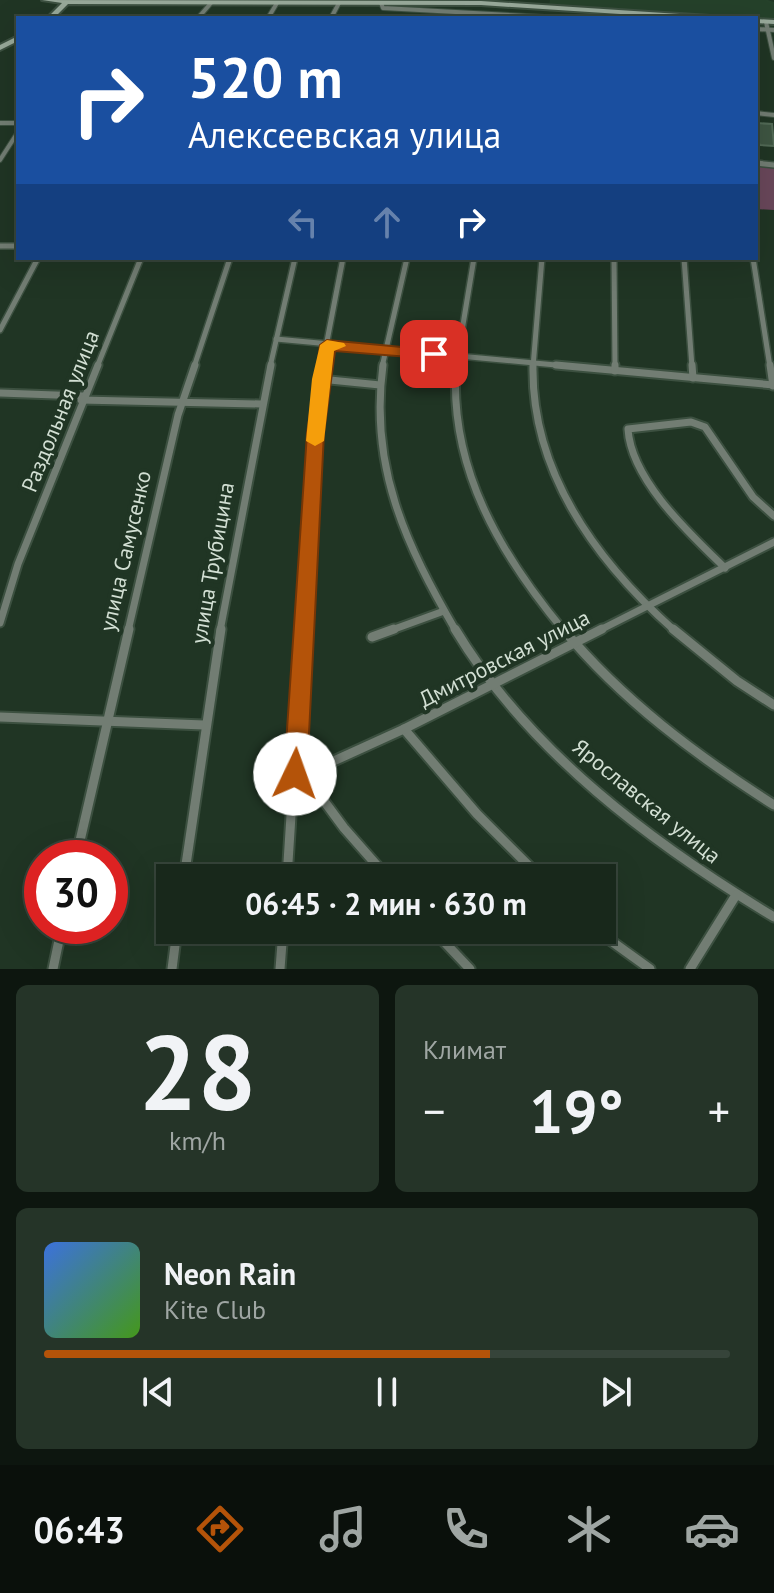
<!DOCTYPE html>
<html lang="ru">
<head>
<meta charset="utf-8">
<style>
  :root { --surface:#18281b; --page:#253428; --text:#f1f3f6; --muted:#9fa6a3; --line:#36443a; --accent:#b45309 }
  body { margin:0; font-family:"PT Sans",sans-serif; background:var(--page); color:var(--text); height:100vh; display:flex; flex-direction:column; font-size:30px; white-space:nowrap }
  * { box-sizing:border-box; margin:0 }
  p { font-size:26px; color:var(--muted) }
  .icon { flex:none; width:44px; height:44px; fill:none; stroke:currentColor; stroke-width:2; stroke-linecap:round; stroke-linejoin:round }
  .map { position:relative; height:969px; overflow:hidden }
  .sheet { display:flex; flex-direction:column; gap:16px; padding:16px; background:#0d160f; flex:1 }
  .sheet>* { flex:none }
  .banner { position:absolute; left:16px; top:16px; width:742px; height:244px; border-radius:0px; box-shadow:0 8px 32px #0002,0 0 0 2px var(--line); background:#1a4fa0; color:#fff; overflow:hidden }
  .speed { position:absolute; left:24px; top:840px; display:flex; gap:16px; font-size:40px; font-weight:700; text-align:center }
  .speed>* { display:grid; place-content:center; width:104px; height:104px; border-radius:50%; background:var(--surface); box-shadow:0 8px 32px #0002,0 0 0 2px var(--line); line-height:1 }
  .speed .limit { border:12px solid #d22; background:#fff; color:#111 }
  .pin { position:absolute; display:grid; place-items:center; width:68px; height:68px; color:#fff; margin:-34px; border-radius:16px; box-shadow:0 4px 12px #0006 }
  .me { position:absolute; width:88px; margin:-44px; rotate:3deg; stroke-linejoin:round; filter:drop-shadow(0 0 6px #0008) }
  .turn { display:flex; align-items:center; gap:28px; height:168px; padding:0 40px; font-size:36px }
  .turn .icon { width:104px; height:104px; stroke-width:2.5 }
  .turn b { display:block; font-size:56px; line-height:68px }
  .lanes { display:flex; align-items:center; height:76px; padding:0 40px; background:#0003; justify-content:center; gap:40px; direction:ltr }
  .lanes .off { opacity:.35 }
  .big { font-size:60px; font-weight:700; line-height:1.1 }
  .sheet .widget { flex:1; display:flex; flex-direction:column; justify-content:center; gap:12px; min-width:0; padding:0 28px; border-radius:12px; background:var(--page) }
  .sheet .dial { align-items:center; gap:0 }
  .dial b { font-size:104px; line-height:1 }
  .song { display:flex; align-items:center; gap:24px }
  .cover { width:96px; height:96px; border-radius:12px; background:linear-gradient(135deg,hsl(220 70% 55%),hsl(100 70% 35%)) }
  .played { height:8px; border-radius:4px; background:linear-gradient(90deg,var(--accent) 65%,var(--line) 65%) }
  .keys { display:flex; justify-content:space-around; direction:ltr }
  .heat { display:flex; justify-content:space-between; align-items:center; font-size:44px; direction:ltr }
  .sheet .tiles { flex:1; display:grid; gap:16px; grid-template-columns:1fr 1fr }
  .widget:last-child { grid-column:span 2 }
  .trip { position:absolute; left:156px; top:864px; width:460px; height:80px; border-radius:0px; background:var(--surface); box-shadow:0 8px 32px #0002,0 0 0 2px var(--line); font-weight:700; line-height:80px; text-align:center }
  .tab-bar { display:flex; height:128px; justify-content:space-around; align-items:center; background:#0a100b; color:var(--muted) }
  .tab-bar .icon { width:56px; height:56px }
  .tab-bar .active { color:var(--accent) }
  .tab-bar b { font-size:36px; color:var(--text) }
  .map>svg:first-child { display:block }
  .built { fill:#25412a }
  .green { fill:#69475a }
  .building { fill:#3e5542; stroke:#526a56; stroke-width:2 }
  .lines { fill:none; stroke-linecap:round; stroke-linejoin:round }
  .minor-far3-casing { stroke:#3c5040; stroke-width:6 }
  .minor-far2-casing { stroke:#3c5040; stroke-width:8 }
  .minor-far1-casing { stroke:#3c5040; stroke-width:11 }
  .minor-casing { stroke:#3c5040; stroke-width:13 }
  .secondary-casing { stroke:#3c5040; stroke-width:4 }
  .minor-far3 { stroke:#727d73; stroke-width:4 }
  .minor-far2 { stroke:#727d73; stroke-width:5 }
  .minor-far1 { stroke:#727d73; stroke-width:7 }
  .minor { stroke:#727d73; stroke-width:9 }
  .secondary { fill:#98a99a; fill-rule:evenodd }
  .route { fill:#b45309; stroke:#753606; stroke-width:2 }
  .slow { fill:#f59e0b }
  .labels { text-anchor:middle; stroke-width:8; stroke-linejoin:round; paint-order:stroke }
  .street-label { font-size:22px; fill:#d2dfd3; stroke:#203524 }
</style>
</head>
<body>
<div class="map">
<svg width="774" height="969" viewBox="0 0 774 969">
  <rect width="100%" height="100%" fill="#203524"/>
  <path class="built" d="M550 0H768L774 2V20L549 6Z"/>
  <path class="green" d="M756 166 774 167V210L756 209Z"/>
  <path class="building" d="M756 123 772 124 774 146 760 145 756 138Z"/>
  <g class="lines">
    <g class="minor-far3-casing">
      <g id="minor-far3">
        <path d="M381 3 383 8 563 18"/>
        <path d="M198 18 211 3"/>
        <path d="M268 18 277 3"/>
        <path d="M331 18 339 3"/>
        <path d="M766 22 774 58"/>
        <path d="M756 29 774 30"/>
        <path d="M756 113 774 115"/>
        <path d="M0 123H18"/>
        <path d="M0 160 18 132"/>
      </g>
    </g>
    <g class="minor-far2-casing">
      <g id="minor-far2">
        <path d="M756 163 774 165"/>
        <path d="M0 246H18"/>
        <path d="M614 258 615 367"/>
        <path d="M684 258 692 367"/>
        <path d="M753 258 770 367"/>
        <path d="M0 330 38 258"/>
        <path d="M276 339 577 367"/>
        <path d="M97 367 141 258"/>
        <path d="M194 367 230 258"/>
        <path d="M270 367 295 258"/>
        <path d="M322 367 343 258"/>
        <path d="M382 367 407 258"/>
        <path d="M456 367 474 258"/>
        <path d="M533 367 542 258"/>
      </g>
    </g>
    <g class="minor-far1-casing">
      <g id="minor-far1">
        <path d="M383 365C369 467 406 545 456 631"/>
        <path d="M456 365C449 468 500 554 564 631"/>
        <path d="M533 365C531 472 597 562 675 631"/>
        <path d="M556 365 774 385"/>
        <path d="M615 365V371"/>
        <path d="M692 365 693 378"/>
        <path d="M770 365 773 386"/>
        <path d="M320 379 380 385"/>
        <path d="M0 393 83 396"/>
        <path d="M81 400 261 404"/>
        <path d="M725 568C690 534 631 480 628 429L691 422 705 427 753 497 774 516"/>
        <path d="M0 623 18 564 98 365"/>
        <path d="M128 631 178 415 195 365"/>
        <path d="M220 631 271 365"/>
        <path d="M303 631 315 433 323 365"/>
        <path d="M389 631 444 611"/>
        <path d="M598 631 774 542"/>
      </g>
    </g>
    <g class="minor-casing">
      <g id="minor">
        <path d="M455 629C529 752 653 844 774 917"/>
        <path d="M563 629C622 700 697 756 774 805"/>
        <path d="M673 629 737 681 774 705"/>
        <path d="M372 637 394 629"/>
        <path d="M0 717 204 725"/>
        <path d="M404 729 477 814 541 878"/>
        <path d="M296 763 327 764 404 729 602 629"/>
        <path d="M296 763 344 828 388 878"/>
        <path d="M312 784 327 764"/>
        <path d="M76 858 129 629"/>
        <path d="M184 878 221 629"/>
        <path d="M287 878 303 629"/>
        <path d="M433 930 470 969"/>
        <path d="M596 930 650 969"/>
        <path d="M53 969 62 926"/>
        <path d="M172 969 177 930"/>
        <path d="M280 969 283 930"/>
        <path d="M690 969 736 895"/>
      </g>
    </g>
    <g class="secondary-casing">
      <g id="secondary">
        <path d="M42 0 481 1 710 16 713 18H682L481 5 68 4 54 18H47L62 3Z"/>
        <path d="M756 19 774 20V24L756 23Z"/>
        <path d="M18 36V41L0 50V45Z"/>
      </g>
    </g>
    <use href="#minor-far3" class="minor-far3"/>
    <use href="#minor-far2" class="minor-far2"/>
    <use href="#minor-far1" class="minor-far1"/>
    <use href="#minor" class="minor"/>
    <use href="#secondary" class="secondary"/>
  </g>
  <path class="route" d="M327 340 434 350 442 354 434 359 335 351 324 433 307 774 304 781 295 784 287 781 284 774 307 433 320 345Z"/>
  <path class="slow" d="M327 340 344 343 346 346 334 351 324 441 315 446 306 441 312 379 320 345Z"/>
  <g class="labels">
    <g class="street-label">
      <text transform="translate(60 411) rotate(-68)" y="8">Раздольная улица</text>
      <text transform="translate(125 551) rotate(-77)" y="8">улица Самусенко</text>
      <text transform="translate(212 563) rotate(-80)" y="8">улица Трубицина</text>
      <text transform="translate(504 658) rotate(-27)" y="8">Дмитровская улица</text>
      <text transform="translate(647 801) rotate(39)" y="8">Ярославская улица</text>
    </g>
  </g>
</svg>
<div class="speed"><div class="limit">30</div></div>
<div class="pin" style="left:434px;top:354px;background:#d93025"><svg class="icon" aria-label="arrive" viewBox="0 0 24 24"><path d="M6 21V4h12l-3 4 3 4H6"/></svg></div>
<svg class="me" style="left:295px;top:774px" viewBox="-20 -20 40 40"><circle r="19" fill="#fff"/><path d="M0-13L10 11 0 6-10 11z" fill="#b45309"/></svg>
<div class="trip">06:45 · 2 мин · 630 m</div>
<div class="banner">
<div class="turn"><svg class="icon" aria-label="right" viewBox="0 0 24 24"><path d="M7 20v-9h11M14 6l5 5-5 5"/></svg><div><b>520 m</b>Алексеевская улица</div></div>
<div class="lanes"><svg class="icon off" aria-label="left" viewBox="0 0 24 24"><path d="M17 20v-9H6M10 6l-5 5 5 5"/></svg><svg class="icon off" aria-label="ahead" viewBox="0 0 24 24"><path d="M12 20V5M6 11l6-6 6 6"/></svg><svg class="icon" aria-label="right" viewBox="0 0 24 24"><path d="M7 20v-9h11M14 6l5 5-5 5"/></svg></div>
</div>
</div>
<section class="sheet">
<div class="tiles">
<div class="widget dial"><b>28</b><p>km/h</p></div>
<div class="widget"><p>Климат</p>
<div class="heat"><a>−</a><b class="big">19°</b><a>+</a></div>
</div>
<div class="widget">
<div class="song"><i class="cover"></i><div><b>Neon Rain</b><p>Kite Club</p></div></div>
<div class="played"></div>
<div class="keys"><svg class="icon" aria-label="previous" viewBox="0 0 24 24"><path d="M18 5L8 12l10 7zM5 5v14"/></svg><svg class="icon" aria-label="pause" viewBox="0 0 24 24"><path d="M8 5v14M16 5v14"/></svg><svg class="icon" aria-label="next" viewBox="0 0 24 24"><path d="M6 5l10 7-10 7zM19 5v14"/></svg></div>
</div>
</div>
</section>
<nav class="tab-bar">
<b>06:43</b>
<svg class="icon active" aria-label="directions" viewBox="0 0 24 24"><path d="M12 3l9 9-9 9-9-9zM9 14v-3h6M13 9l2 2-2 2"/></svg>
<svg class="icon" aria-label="music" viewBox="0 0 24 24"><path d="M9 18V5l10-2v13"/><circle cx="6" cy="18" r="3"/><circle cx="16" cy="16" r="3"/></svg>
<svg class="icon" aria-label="phone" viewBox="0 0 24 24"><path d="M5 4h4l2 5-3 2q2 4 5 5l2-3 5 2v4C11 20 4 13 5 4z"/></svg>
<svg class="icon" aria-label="climate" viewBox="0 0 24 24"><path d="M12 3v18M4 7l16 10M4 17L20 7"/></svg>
<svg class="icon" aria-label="car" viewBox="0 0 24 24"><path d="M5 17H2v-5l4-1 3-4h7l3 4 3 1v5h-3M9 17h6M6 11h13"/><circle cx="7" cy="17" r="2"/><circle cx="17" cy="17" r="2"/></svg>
</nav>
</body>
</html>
